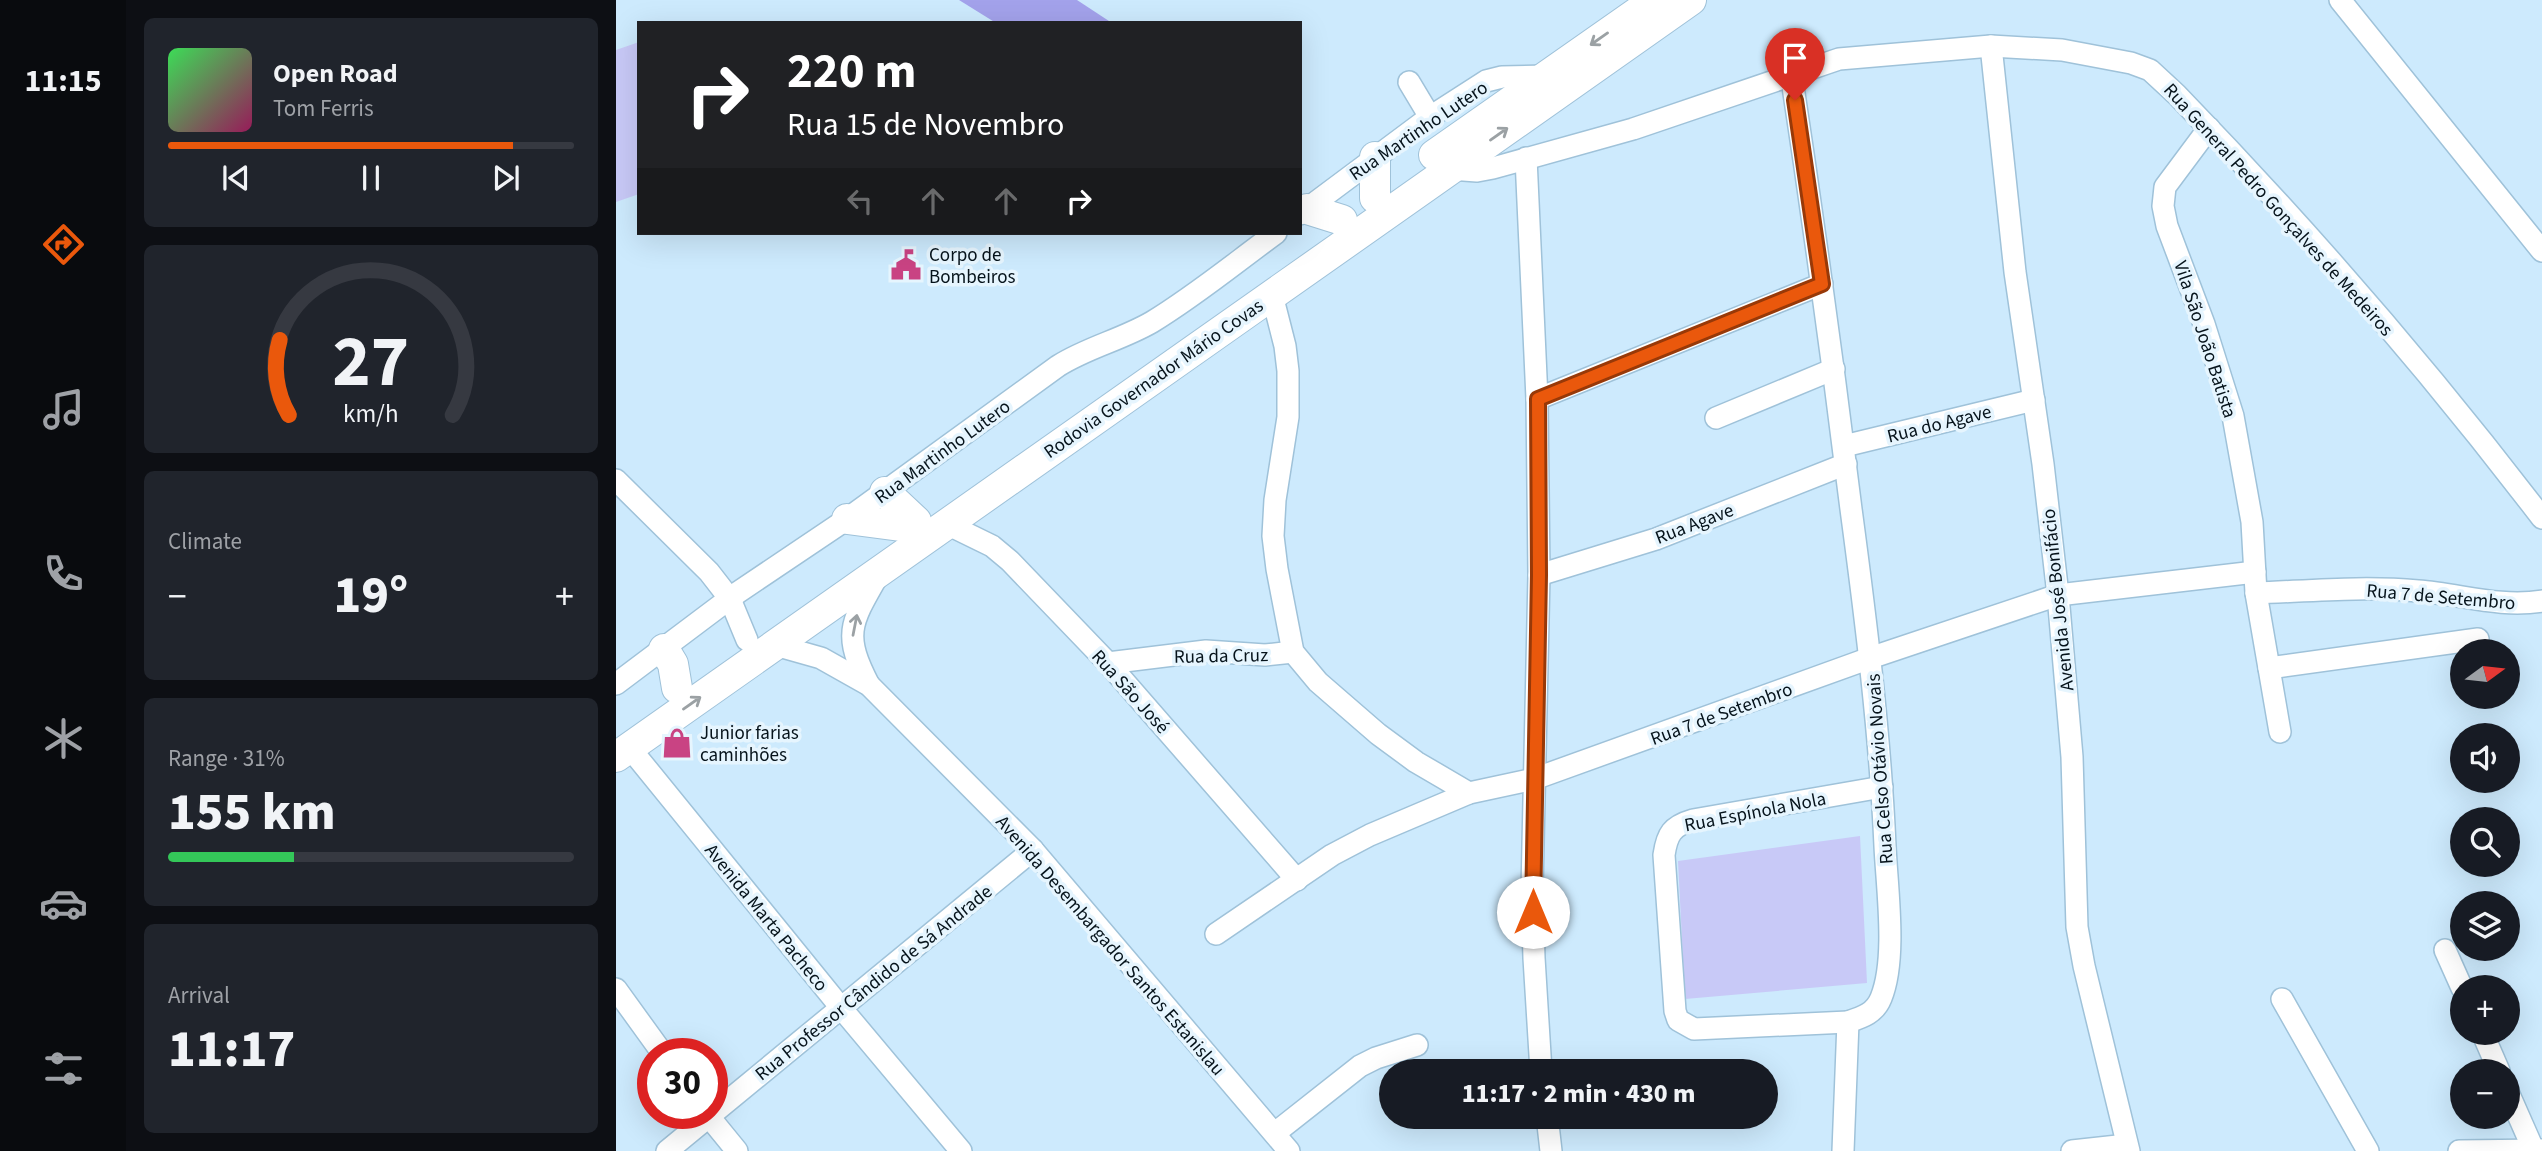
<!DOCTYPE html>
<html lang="en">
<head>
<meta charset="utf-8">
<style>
  :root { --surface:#171b24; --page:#20242c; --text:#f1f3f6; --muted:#9ea1a6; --line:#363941; --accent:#ea580c }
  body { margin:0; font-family:"Source Sans 3",sans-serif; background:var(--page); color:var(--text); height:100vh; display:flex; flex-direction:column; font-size:26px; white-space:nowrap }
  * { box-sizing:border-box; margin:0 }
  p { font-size:23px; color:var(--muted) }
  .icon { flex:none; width:38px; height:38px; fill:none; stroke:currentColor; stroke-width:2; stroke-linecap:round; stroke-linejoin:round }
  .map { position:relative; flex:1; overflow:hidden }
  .details { display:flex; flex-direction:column; gap:18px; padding:18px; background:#0d0f14; width:490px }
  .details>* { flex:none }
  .guide { position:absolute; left:21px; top:21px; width:665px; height:214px; border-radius:0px; box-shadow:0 7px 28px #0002; background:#202124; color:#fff; overflow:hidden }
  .needle { width:46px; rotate:75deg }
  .controls { position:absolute; left:1834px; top:639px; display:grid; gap:14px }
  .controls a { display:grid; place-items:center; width:70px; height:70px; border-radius:50%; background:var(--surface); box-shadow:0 7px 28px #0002; font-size:35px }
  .speed { position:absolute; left:21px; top:1038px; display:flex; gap:14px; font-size:35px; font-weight:700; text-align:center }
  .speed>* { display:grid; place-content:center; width:91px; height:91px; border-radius:50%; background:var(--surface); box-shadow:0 7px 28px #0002; line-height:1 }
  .speed .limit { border:10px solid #d22; background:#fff; color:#111 }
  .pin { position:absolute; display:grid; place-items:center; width:60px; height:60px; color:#fff; margin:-72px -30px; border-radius:50% 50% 50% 0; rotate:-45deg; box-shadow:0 0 7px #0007 }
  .pin .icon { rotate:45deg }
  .me { position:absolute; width:77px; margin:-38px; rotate:0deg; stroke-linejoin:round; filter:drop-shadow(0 0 5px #0008) }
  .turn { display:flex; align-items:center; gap:24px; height:147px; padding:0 35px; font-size:32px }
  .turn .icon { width:91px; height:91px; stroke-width:2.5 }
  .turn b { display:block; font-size:49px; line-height:60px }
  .lanes { display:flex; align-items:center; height:66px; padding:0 35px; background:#0003; justify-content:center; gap:35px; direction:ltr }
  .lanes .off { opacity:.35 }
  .big { font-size:52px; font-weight:800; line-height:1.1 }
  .details .widget { flex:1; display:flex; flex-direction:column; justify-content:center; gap:10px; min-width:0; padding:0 24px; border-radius:10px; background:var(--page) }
  .details .dial { align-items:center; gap:0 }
  .dial svg { height:182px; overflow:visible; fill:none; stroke:var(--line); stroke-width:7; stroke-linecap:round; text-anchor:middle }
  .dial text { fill:var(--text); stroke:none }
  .song { display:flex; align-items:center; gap:21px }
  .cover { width:84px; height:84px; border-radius:10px; background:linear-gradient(135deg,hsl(130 70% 55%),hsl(330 70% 35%)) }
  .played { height:7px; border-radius:4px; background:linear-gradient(90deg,var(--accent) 85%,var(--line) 85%) }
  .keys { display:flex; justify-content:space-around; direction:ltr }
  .heat { display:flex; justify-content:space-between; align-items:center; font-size:38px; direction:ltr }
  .charge { height:10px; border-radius:5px; background:linear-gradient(90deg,#34c759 31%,var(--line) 0) }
  .trip { position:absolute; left:763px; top:1059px; width:399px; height:70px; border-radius:35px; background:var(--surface); box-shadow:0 7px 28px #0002; font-weight:800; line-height:70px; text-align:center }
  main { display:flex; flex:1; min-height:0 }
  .tabs { display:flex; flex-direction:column; width:126px; justify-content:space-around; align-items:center; background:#090b0e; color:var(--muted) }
  .tabs .icon { width:49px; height:49px }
  .tabs .active { color:var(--accent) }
  .tabs b { font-size:32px; color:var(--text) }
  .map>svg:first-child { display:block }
  .green { fill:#c8c9f7 }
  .forest { fill:#a3a2eb }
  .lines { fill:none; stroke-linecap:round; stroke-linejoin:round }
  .minor-casing { stroke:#9fc2d9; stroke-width:24 }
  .highway-casing { stroke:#9fc2d9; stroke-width:32 }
  .minor { stroke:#fff; stroke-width:21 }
  .highway { stroke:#fff; stroke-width:30 }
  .oneway { stroke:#9ba1a4 }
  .route-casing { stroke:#983908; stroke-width:18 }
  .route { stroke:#ea580c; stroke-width:12 }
  .labels { text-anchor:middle; stroke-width:7; stroke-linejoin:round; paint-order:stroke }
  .street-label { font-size:19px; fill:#06131b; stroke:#e6f5fe }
  .poi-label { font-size:19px; fill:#06131b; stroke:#e6f5fe; text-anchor:start }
</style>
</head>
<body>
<main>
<nav class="tabs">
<b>11:15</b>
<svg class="icon active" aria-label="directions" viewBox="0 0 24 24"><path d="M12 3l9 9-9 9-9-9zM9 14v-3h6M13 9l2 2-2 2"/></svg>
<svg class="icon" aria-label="music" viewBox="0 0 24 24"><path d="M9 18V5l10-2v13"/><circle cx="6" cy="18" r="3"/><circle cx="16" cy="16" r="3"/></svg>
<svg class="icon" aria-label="phone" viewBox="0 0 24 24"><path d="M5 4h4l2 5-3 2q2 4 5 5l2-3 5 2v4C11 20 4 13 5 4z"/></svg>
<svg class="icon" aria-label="climate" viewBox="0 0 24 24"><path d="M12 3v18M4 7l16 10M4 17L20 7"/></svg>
<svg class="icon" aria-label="car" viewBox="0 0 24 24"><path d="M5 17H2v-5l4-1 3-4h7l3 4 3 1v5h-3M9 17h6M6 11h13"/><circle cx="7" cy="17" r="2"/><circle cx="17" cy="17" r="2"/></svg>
<svg class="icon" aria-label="filters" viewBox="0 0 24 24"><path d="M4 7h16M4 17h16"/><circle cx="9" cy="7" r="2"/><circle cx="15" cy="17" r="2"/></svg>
</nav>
<section class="details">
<div class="widget">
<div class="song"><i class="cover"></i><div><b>Open Road</b><p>Tom Ferris</p></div></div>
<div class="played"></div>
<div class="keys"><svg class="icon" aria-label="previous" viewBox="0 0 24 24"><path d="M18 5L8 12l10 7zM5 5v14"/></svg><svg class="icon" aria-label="pause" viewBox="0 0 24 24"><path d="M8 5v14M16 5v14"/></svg><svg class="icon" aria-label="next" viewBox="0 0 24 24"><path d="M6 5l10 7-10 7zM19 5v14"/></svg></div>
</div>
<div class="widget dial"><svg viewBox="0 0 100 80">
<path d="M14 69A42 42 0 1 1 86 69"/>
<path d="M14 69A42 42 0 0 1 10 36" stroke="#ea580c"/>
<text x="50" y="56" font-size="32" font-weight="700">27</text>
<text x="50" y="72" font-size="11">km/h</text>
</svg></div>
<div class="widget"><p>Climate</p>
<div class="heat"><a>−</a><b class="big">19°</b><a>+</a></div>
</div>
<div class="widget"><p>Range · 31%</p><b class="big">155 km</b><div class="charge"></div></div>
<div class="widget"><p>Arrival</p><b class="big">11:17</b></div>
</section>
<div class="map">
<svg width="1926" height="1151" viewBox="0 0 1926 1151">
  <rect width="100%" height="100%" fill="#cdeafd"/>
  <g class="green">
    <path d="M23 42V194L0 202V50Z"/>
    <path d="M1244 836 1251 983 1069 999 1062 861Z"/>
  </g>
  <path class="forest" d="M343 0H461L496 23H380Z"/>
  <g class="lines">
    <g class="minor-casing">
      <g id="minor">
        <path d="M1724 0 1926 251"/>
        <path d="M1375 46 1399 272 1427 464 1442 595 1456 757 1461 927 1468 966 1513 1151"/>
        <path d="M1175 73C1197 218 1217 363 1235 509 1250 621 1264 733 1269 846 1271 889 1281 959 1265 998 1259 1013 1247 1017 1232 1022L1227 1151"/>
        <path d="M793 82 814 117"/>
        <path d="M1593 128 1549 187 1547 206 1551 226 1588 324 1617 416 1636 522 1640 593 1664 732"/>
        <path d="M910 158 921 399 923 575 916 889 918 958 925 1071"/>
        <path d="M834 169 861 171 877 168 1017 129 1223 59 1375 46 1446 50 1515 63 1534 70 1561 95C1691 229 1813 370 1926 518"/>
        <path d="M684 214 814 117 870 81 886 77 930 76"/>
        <path d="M656 295 669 346 672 371V417L659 500 657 536 661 569 677 652 702 682 762 734 800 762 853 793"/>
        <path d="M921 399 1206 284"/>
        <path d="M1100 418 1218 369"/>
        <path d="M1228 446 1418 400"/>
        <path d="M0 480 93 572 114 599 131 640"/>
        <path d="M331 524 376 546 394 561 492 663 681 880"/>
        <path d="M923 575 1040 539 1230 464"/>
        <path d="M1640 593C1694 591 1748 586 1802 591 1844 594 1884 608 1926 601"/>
        <path d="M159 645 205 658 253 685 417 850 673 1151"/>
        <path d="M492 663 590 651 649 655 677 652"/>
        <path d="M1653 668 1862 639"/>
        <path d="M0 684 121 593 231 519 442 366C472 347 505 340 536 322 579 296 619 263 660 233"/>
        <path d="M253 685C227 635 234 624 261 577"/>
        <path d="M13 747 226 1009 345 1151"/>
        <path d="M600 934 716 855 754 835 853 793 918 779 1254 658 1442 595 1639 572"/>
        <path d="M1829 950 1846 988"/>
        <path d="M0 989 47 1054"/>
        <path d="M1666 999 1752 1151"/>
        <path d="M1232 1022 1078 1029 1062 1020 1059 1011 1048 855C1051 834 1056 826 1077 820L1266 787"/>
        <path d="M1866 1032 1883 1071"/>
        <path d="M1892 1092 1918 1151"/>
        <path d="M90 1113 121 1151"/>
        <path d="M931 1116 935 1151"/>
        <path d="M659 1133 744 1066 760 1058 801 1045"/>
        <path d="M51 1151 417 850"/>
        <path d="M1456 1151 1511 1145"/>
        <path d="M1843 1151 1926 1150"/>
      </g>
    </g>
    <g class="highway-casing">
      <g id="highway">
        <path d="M818 155 1039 0"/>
        <path d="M759 198V157"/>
        <path d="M691 209 726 220"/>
        <path d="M269 492 300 521"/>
        <path d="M231 519 292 527"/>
        <path d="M48 649 57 664 61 688"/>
        <path d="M0 757 1075 0"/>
      </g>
    </g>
    <use href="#minor" class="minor"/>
    <use href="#highway" class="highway"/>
  </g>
  <defs><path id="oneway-shaft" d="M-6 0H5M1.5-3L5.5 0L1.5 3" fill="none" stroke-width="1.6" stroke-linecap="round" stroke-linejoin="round" transform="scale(1.75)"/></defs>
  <g class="oneway">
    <use href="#oneway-shaft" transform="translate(983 39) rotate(145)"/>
    <use href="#oneway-shaft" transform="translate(883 134) rotate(-35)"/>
    <use href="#oneway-shaft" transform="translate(239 625) rotate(-79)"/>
    <use href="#oneway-shaft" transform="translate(76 703) rotate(-35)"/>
  </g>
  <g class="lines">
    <g class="route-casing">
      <path id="route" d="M917 912 923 575 922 399 1206 284 1179 100"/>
    </g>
    <use href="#route" class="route"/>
  </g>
  <defs>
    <g id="civic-bare" transform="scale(2.415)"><path d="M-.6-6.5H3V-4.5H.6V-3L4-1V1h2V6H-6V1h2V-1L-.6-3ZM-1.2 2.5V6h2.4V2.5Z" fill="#c94383" stroke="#e6f5fe" stroke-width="2.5" paint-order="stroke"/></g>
    <g id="shop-bare" transform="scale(2.415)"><path d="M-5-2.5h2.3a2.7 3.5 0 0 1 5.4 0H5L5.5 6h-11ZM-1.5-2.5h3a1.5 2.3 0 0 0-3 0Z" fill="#c94383" stroke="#e6f5fe" stroke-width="2.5" paint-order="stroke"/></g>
  </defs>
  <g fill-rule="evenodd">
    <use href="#civic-bare" x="290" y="265"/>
    <use href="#shop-bare" x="61" y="743"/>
  </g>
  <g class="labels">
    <g class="street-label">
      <text transform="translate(802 130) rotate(-34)" y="7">Rua Martinho Lutero</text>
      <text transform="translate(1663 209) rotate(48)" y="7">Rua General Pedro Gonçalves de Medeiros</text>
      <text transform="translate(1590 339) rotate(72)" y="7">Vila São João Batista</text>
      <text transform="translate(537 378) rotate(-35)" y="7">Rodovia Governador Mário Covas</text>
      <text transform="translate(1323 423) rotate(-14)" y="7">Rua do Agave</text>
      <text transform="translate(326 451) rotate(-36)" y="7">Rua Martinho Lutero</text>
      <text transform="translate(1078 523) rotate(-21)" y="7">Rua Agave</text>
      <text transform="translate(1825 596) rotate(5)" y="7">Rua 7 de Setembro</text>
      <text transform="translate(1441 600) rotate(-96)" y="7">Avenida José Bonifácio</text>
      <text transform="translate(605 655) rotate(-1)" y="7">Rua da Cruz</text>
      <text transform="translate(515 691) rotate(48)" y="7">Rua São José</text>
      <text transform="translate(1105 713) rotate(-20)" y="7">Rua 7 de Setembro</text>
      <text transform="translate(1263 769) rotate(-94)" y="7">Rua Celso Otávio Novais</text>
      <text transform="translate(1139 811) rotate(-11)" y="7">Rua Espínola Nola</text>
      <text transform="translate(151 917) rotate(51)" y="7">Avenida Marta Pacheco</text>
      <text transform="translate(495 945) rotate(49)" y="7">Avenida Desembargador Santos Estanislau</text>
      <text transform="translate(257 982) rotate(-39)" y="7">Rua Professor Cândido de Sá Andrade</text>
    </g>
    <g class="poi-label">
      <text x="313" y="261">Corpo de<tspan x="313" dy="22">Bombeiros</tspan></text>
      <text x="84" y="739">Junior farias<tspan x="84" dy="22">caminhões</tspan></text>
    </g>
  </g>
</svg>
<div class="controls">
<a><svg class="needle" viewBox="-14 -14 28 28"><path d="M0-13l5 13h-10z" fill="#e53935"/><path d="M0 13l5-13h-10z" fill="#9ea1a6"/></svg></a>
<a><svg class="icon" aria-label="sound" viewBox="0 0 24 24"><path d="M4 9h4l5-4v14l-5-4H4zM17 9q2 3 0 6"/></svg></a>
<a><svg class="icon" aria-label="search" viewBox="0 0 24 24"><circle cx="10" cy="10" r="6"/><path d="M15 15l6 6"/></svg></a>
<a><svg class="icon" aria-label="layers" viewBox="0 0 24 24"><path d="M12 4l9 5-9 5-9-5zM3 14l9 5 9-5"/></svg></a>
<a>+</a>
<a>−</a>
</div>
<div class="speed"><div class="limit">30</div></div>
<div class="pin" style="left:1179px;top:100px;background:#d93025"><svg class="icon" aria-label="arrive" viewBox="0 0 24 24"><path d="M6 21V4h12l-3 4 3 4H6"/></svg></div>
<svg class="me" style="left:917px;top:912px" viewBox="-20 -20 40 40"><circle r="19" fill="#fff"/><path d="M0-13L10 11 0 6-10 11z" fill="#ea580c"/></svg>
<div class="trip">11:17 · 2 min · 430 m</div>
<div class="guide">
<div class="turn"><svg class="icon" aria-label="right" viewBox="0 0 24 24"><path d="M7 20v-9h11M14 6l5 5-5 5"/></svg><div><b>220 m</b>Rua 15 de Novembro</div></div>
<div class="lanes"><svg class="icon off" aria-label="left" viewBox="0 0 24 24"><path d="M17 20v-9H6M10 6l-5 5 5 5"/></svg><svg class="icon off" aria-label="ahead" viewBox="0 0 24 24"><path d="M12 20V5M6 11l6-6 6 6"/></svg><svg class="icon off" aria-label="ahead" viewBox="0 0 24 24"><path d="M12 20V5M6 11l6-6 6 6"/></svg><svg class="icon" aria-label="right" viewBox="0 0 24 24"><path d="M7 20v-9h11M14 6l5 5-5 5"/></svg></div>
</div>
</div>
</main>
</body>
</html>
